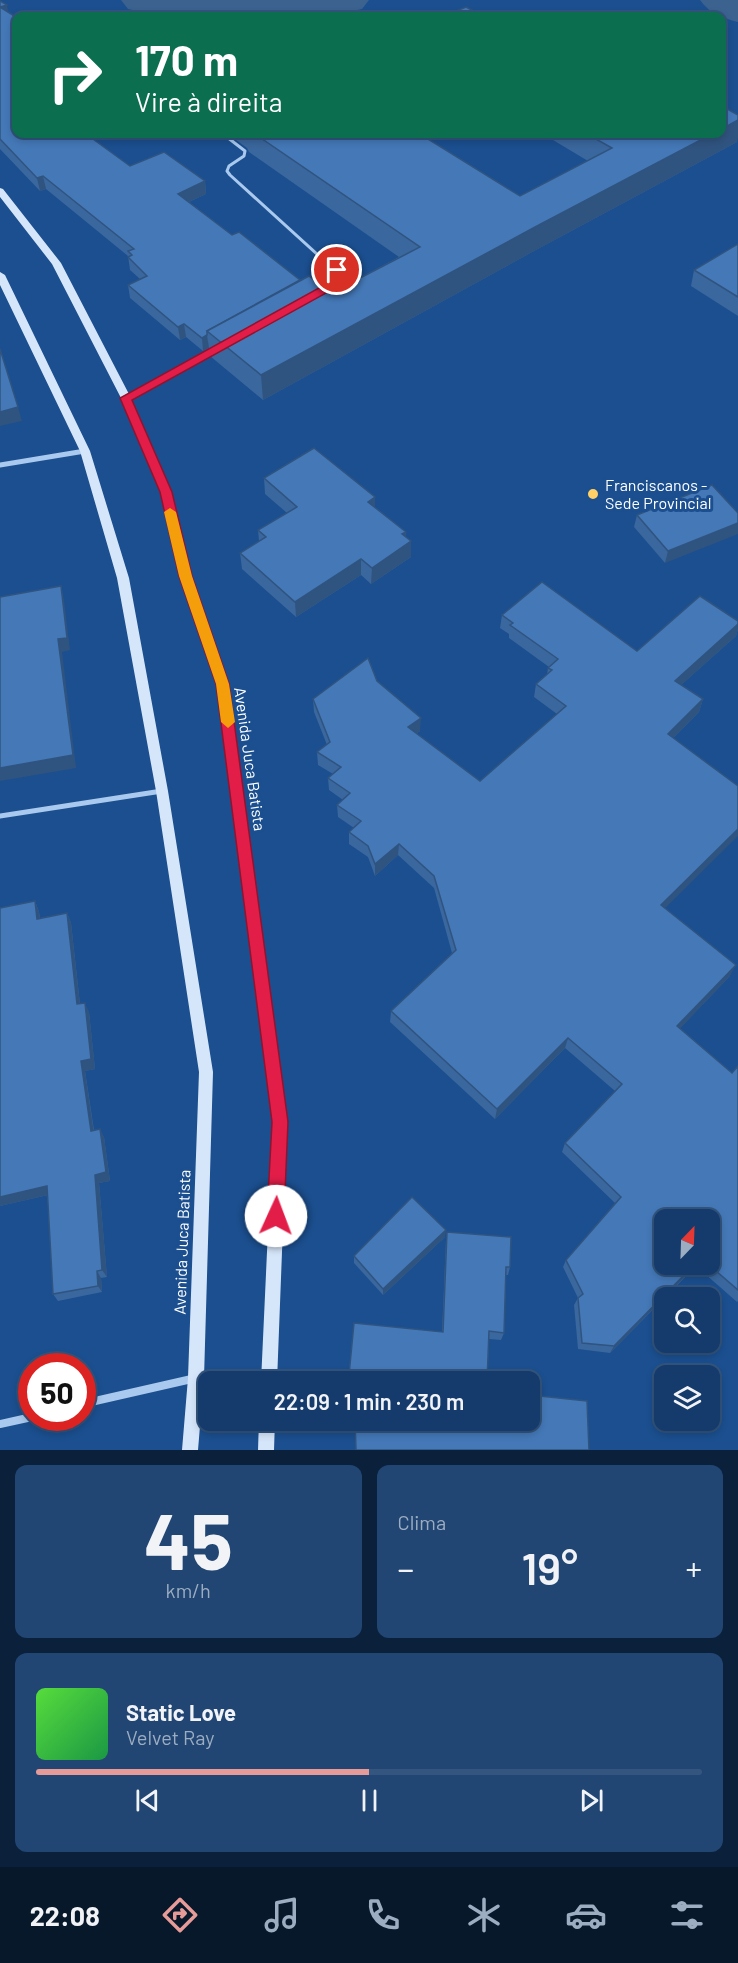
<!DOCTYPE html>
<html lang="pt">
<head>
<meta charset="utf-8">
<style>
  :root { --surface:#143b6b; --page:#214673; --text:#f1f3f6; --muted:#9dadc1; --line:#33557e; --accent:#e69b98 }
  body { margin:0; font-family:Barlow,sans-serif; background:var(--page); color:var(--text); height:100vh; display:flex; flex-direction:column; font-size:22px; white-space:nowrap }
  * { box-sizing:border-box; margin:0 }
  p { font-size:20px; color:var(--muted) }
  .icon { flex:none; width:33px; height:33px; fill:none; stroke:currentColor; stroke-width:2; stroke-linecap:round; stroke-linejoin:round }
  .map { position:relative; height:1450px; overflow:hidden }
  .side { display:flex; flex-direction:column; gap:15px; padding:15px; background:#0b203b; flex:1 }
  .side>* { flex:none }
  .hud { position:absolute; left:12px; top:12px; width:714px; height:126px; border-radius:12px; box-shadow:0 3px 9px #0003,0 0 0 2px var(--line); background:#0b6e4f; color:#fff; overflow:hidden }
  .needle { width:39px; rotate:23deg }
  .tools { position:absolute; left:654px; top:1209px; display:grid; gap:12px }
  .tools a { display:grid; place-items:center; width:66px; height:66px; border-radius:12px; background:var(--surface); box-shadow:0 3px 9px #0003,0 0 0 2px var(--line); font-size:30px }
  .speed { position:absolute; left:18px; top:1353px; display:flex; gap:12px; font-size:30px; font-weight:700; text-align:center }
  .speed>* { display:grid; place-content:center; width:78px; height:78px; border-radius:50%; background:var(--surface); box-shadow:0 3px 9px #0003,0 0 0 2px var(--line); line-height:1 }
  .speed .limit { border:9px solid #d22; background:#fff; color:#111 }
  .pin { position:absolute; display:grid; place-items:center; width:51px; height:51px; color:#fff; margin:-26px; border:3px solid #fff; border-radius:50%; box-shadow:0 2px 6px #0007 }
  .me { position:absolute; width:66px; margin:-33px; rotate:2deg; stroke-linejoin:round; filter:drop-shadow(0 0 4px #0008) }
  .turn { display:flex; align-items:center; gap:21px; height:126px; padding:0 24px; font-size:27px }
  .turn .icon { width:78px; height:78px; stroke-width:2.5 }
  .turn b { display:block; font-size:42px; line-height:51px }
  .big { font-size:45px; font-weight:600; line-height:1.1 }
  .side .card { flex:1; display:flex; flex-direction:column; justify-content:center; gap:9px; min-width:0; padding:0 21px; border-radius:12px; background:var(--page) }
  .side .dial { align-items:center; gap:0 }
  .dial b { font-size:78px; line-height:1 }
  .song { display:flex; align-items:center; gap:18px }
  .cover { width:72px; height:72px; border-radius:9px; background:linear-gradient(135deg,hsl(110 70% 55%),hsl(140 70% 35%)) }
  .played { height:6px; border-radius:3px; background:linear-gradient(90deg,var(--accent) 50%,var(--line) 50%) }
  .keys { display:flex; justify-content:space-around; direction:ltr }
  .heat { display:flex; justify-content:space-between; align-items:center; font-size:33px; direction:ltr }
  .side .tiles { flex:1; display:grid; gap:15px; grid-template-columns:1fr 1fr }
  .card:last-child { grid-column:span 2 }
  .trip { position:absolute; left:198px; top:1371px; width:342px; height:60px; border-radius:12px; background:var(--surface); box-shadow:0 3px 9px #0003,0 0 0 2px var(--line); font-weight:600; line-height:60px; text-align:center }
  .dock { display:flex; height:96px; justify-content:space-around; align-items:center; background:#08182b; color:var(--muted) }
  .dock .icon { width:42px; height:42px }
  .dock .current { color:var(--accent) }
  .dock b { font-size:27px; color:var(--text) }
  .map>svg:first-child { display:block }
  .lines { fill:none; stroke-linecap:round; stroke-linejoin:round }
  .river { fill:#3c6290; fill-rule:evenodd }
  .service-far1 { stroke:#a9c9ee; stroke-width:3 }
  .service { stroke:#a9c9ee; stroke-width:4.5 }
  .minor-far1 { stroke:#a9c9ee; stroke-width:5 }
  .minor { stroke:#a9c9ee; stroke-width:8 }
  .secondary { fill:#d6e6fa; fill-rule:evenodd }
  .wall { fill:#3a679d; fill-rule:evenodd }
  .shaded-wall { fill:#305480 }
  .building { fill:#4478b7; stroke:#305480; stroke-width:1.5 }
  .route { fill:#e11d48; stroke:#92132f; stroke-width:1.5 }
  .slow { fill:#f59e0b }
  .poi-dot { fill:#ffd166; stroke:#1b4f8f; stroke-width:2 }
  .labels { text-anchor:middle; stroke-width:6; stroke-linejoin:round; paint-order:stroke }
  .poi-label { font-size:16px; fill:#fff; stroke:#1b4f8f; text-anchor:start }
  .street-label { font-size:16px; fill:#fff; stroke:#1b4f8f }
</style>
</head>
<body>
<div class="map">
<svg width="738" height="1450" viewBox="0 0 738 1450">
  <rect width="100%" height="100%" fill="#1b4f8f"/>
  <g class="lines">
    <g class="river">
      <path d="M121 0H369L362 9C326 18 285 16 247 16 207 16 167 19 128 9Z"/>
      <path d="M700 0H738V22C722 18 710 14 700 0Z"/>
    </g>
    <g class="service-far1">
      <path d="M223 134 245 151 244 156 229 166 227 171 230 175 340 275 334 285 320 292"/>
      <path d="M194 361 213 350"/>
    </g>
    <path class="service" d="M126 398 196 359"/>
    <g class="minor-far1">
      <path d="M0 465 85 451"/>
      <path d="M0 816 162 791"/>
    </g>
    <g class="minor">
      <path d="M82 1404 196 1378"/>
      <path d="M0 1424 32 1417"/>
    </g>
    <g class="secondary">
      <path d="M0 188 3 189 61 263 131 398 171 492 192 576 229 684 287 1122 277 1382H261L273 1122 217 684 180 576 161 492 121 398 52 264 0 197Z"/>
      <path d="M0 272 5 275 90 451 129 578 168 791 213 1072 204 1378 198 1450H182L188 1378 199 1072 156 791 117 578 80 451 0 285Z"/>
      <path d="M259 1420H275L274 1450H258Z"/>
    </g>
  </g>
  <g class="wall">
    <path d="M0 1 16 134 130 166 205 181 206 194 189 202 232 235 300 280 331 293 399 257 249 152 247 148 232 137V134H420L520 196 588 161 543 134H722L737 142 534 251 263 400 210 356 209 348 203 351 186 337 180 340 130 298 128 285 140 279 130 270 128 256 46 189 40 191 0 149Z"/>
    <path d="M738 244V316L691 286 694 270Z"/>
    <path d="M264 478 375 497V507L406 532 405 537 411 557 371 584 361 575 296 617 242 569 240 553 259 541 258 530 287 513 265 494Z"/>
    <path d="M712 485 665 563 634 527 637 515Z"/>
    <path d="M502 615 637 651 738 621V629L736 636 681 685 703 699 699 712 673 738 665 908 730 976 680 1028 732 1073 738 1066V1301L737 1302 696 1266 610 1353 578 1349 574 1305 578 1298 563 1267 566 1260 615 1203 562 1152 565 1143 615 1091 565 1048 495 1119 390 1022 391 1011 452 953 434 888 398 855 375 876 368 857 349 844V832L354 828 338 817 337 805 343 800 329 790 328 778 333 774 318 765 317 752 327 745 314 712 313 699 377 681 420 731 416 734 480 781 557 714 534 697 536 684 547 675 548 668 549 667 509 638V634L500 628ZM710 1220V1264H664Z"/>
    <path d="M35 901 39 912 40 918 67 913 71 923 80 1004 89 1012 95 1069 85 1071 94 1130 104 1137 110 1181 99 1183 107 1277 101 1278 102 1292 58 1301 53 1294 48 1195 0 1206V908Z"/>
    <path d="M447 1232 510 1267 508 1275H506L504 1333 501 1340 489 1339 487 1382 349 1381V1375L442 1332 446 1240Z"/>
    <path d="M445 1237 383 1295 354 1263V1256Z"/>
  </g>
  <g class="shaded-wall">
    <path d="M7 5 9 17 0 7Z"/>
    <path d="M738 120V138L737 142 534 251 263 400 261 375 537 226 712 134H722V129Z"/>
    <path d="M43 176 46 189 40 191 37 178Z"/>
    <path d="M205 181 206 194 180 206 178 194Z"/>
    <path d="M184 324 186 337 180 340 178 327Z"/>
    <path d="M207 335 209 348 203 351 202 338Z"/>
    <path d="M18 407 22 421 0 426V412Z"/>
    <path d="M375 497V513L368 502Z"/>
    <path d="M738 523V534L665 563 668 551Z"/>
    <path d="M406 532 405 546 411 541V557L371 584 372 568 402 534Z"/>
    <path d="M361 559V575L296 617 295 602Z"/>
    <path d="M61 586 64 600 70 650 62 652 76 768 0 781V768L58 639Z"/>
    <path d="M738 624V629L736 636 671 694 675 681Z"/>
    <path d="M703 699 699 712 664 747 668 734Z"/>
    <path d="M421 718 420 731 407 740 408 727Z"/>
    <path d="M738 829V836L657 916 661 905Z"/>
    <path d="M399 844 398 855 375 876V864Z"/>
    <path d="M35 901 39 912 41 929 37 919Z"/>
    <path d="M67 913 71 923 81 1014 77 1004Z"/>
    <path d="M736 965 730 976 673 1036 677 1026Z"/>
    <path d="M85 1003 89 1012 95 1069 85 1071 95 1140 91 1131 81 1061Z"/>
    <path d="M568 1038 565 1048 495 1119 497 1109Z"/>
    <path d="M100 1129 104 1137 110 1181 99 1183 107 1277 102 1270 95 1175Z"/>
    <path d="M47 1186 52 1194 0 1206V1197Z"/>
    <path d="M446 1230 445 1237 383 1295V1289Z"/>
    <path d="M695 1264H697L610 1353 614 1346Z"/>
    <path d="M97 1271 101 1278 102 1292 98 1286Z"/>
  </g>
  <g class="building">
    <path d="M0 1 7 5 0 7 16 17V134H86L130 166 164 152 205 181 178 194 232 235 239 232 300 280 207 331V335L202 338 184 324 178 327 128 285 147 276 128 257 132 255 128 251 134 249 43 176 37 178 0 139Z"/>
    <path d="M466 7 483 16H444Z"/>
    <path d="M722 106 738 115V120L722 129Z"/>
    <path d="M255 134H420L520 196 612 148 587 134H712L537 226 261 375 207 331 309 276 331 293 420 247Z"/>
    <path d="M738 244V297L694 270Z"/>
    <path d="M0 349 18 407 0 412Z"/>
    <path d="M314 448 375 497 368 502 406 532 402 534 411 541 372 568 361 559 295 602 240 553 266 537 258 530 297 507 264 478Z"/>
    <path d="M712 485 738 513V523L668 551 637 515Z"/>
    <path d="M542 582 637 651 700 596 738 621V624L675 681 703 699 668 734 738 786V829L661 905 736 965 677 1026 732 1073 738 1066V1290L708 1264H710V1220H664V1264H695L614 1346 582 1343 578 1298 583 1294 566 1260 621 1197 565 1143 622 1084 568 1038 497 1109 391 1011 456 950 434 876 399 844 375 864 368 846 349 832 361 821 337 805 350 793 328 778 341 767 317 752 330 742 313 699 368 658 377 681 421 718 408 727 480 781 566 706 536 684 552 670 548 668 558 659 510 625 513 623 502 615Z"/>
    <path d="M61 586 67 638 58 639 73 755 0 768V597Z"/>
    <path d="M35 901 37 919 67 913 77 1004 85 1003 91 1059 81 1061 91 1131 100 1129 106 1172 95 1175 102 1270 97 1271 98 1286 53 1294 47 1186 0 1197V908Z"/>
    <path d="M412 1197 446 1230 383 1289 354 1256Z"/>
    <path d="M447 1232 511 1237 510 1267H506L504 1333 489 1331 487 1382H355V1376L349 1375 354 1323 443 1332Z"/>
    <path d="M530 1395 587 1401 589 1450H356L355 1420H530Z"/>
  </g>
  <path class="route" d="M337 267 345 275 337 287 132 400 172 492 192 576 229 684 288 1122 284 1216 282 1223 276 1225 270 1223 267 1216 272 1122 216 684 179 576 160 492 120 398 330 282 335 275 331 270Z"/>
  <path class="slow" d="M170 508 176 512 192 576 229 684 235 722 228 728 221 722 216 684 179 576 164 512Z"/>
  <circle class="poi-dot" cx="593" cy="494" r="6"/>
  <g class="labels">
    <g class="poi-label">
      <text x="605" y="491">Franciscanos -<tspan x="605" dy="18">Sede Provincial</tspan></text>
    </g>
    <g class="street-label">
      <text transform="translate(250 759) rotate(82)" y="6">Avenida Juca Batista</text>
      <text transform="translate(182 1242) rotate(-88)" y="6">Avenida Juca Batista</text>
    </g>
  </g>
</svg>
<div class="tools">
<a><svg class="needle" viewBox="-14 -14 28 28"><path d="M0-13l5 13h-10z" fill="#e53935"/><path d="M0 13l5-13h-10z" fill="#9dadc1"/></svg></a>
<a><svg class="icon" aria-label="search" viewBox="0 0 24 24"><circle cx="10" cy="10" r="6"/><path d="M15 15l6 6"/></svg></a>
<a><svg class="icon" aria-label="layers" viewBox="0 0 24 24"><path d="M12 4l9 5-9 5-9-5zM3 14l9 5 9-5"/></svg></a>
</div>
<div class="speed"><div class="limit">50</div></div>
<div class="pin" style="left:337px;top:270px;background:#d93025"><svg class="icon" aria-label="arrive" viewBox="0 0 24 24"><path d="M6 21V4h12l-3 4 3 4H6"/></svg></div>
<svg class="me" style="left:276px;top:1216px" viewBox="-20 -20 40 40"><circle r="19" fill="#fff"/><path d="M0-13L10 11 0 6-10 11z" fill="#e11d48"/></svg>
<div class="trip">22:09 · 1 min · 230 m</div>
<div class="hud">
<div class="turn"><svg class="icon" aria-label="right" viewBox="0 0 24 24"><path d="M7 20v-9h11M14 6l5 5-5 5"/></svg><div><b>170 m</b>Vire à direita</div></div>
</div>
</div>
<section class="side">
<div class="tiles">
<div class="card dial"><b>45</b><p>km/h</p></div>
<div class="card"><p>Clima</p>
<div class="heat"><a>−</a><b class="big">19°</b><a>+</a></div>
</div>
<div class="card">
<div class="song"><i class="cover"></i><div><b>Static Love</b><p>Velvet Ray</p></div></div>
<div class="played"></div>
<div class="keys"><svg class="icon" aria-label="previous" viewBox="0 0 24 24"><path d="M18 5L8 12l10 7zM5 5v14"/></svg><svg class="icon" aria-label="pause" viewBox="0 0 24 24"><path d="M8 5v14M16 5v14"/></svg><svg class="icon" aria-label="next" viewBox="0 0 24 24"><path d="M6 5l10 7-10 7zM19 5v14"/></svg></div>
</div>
</div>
</section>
<nav class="dock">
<b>22:08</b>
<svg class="icon current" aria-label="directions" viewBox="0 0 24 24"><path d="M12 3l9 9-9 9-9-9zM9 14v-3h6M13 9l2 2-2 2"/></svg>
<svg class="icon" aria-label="music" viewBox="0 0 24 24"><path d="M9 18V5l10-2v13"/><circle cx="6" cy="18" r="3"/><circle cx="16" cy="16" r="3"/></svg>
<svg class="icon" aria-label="phone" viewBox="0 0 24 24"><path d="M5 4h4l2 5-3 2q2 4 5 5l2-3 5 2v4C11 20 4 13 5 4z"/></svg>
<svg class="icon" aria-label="climate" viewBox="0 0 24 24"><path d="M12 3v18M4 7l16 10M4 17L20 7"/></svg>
<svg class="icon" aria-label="car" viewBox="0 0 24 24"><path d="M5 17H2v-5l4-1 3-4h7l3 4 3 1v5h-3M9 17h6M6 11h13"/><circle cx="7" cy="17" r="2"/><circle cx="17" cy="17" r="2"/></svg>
<svg class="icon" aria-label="filters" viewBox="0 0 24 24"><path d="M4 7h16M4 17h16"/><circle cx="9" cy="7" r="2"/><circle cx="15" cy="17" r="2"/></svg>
</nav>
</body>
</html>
